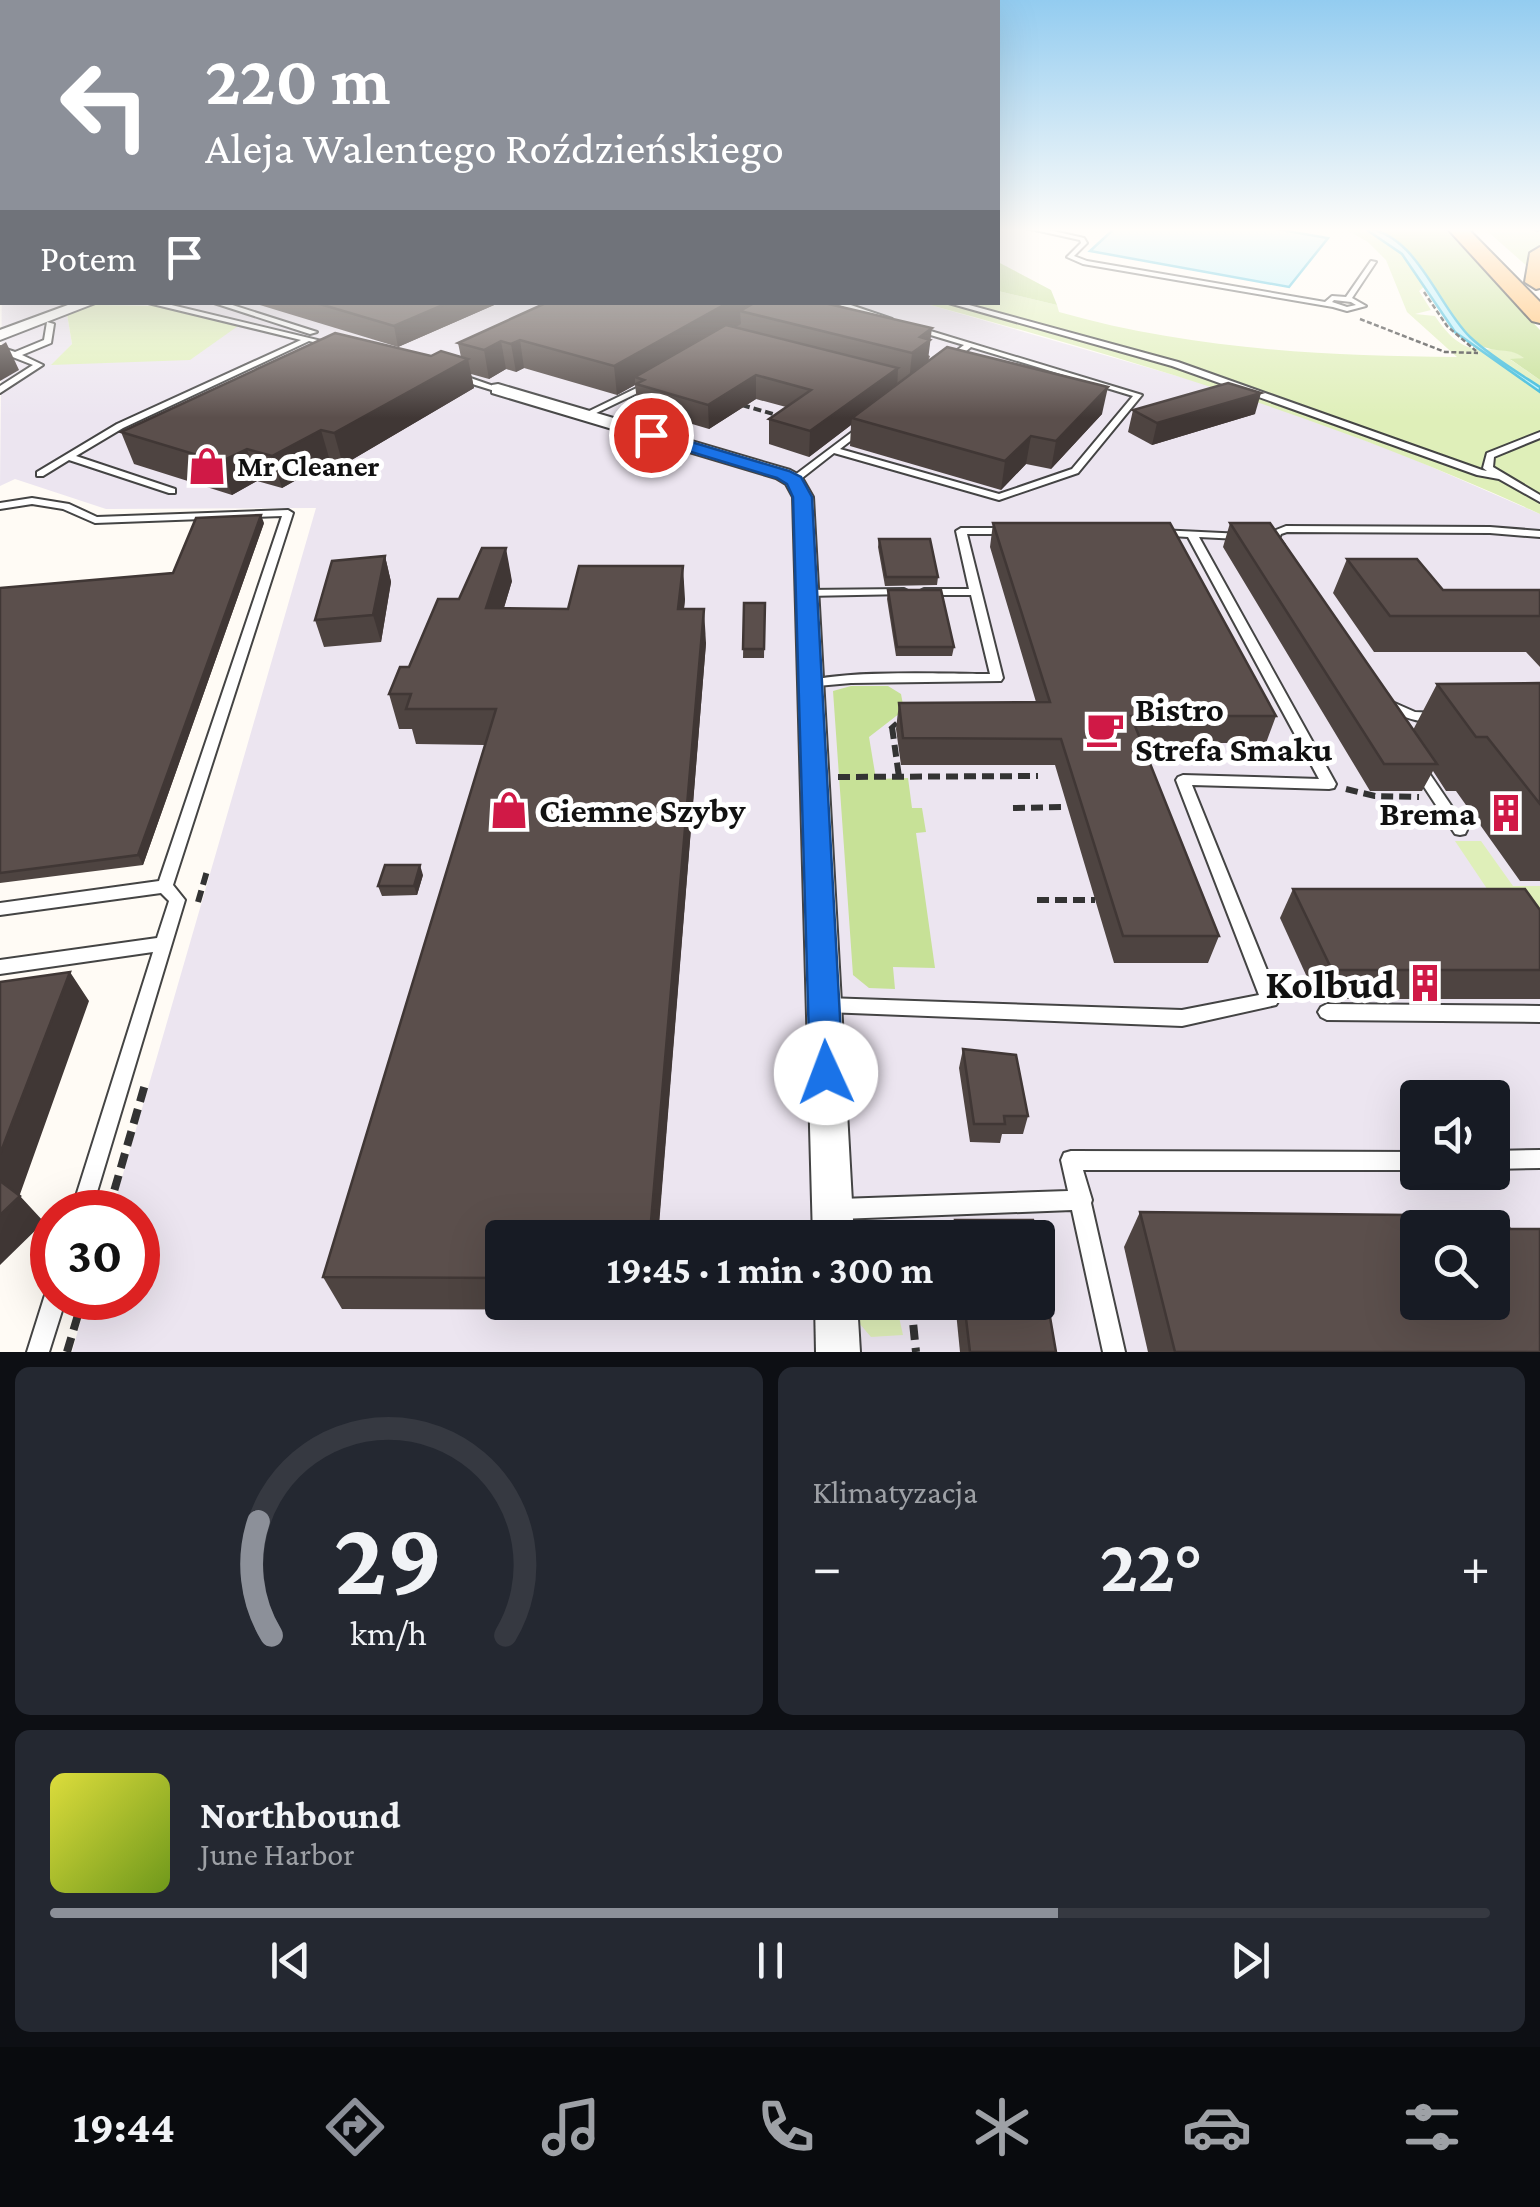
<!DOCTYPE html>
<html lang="pl">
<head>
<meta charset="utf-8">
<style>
  :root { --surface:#171b24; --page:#242831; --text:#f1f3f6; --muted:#9ea1a6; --line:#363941; --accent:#8c9099 }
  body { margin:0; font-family:"Crimson Pro",serif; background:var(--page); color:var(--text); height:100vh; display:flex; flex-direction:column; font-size:38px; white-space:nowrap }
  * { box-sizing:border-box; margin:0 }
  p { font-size:32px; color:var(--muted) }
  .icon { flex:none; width:55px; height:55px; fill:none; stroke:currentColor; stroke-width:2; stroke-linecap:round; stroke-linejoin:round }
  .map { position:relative; height:1352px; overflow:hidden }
  .details { display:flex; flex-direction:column; gap:15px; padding:15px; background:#0d0f14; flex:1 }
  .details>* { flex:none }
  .banner { position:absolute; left:0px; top:0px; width:1000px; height:305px; box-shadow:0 10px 40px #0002; background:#8c9099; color:#fff; overflow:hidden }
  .tools { position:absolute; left:1400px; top:1080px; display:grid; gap:20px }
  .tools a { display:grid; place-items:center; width:110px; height:110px; border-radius:10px; background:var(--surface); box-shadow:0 10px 40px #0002; font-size:50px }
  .speed { position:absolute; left:30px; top:1190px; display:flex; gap:20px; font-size:50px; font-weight:700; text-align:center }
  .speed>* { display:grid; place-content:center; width:130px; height:130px; border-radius:50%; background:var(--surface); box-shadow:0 10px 40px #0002; line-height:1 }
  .speed .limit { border:15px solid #d22; background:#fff; color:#111 }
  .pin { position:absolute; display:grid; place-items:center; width:85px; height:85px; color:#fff; margin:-42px; border:5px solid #fff; border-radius:50%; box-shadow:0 2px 10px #0007 }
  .me { position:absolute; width:110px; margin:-55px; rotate:358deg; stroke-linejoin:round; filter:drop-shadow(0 0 8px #0008) }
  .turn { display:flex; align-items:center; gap:35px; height:210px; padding:0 40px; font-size:45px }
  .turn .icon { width:130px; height:130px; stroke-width:2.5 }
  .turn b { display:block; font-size:70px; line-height:85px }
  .then { display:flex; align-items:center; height:95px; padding:0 40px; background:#0003; gap:20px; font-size:38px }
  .big { font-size:75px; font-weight:700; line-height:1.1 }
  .details .card { flex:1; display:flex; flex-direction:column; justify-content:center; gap:15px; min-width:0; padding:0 35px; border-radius:15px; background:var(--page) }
  .details .dial { align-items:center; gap:0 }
  .dial svg { height:260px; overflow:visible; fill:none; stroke:var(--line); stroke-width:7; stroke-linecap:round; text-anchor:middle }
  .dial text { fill:var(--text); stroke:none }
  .song { display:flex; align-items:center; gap:30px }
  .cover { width:120px; height:120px; border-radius:15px; background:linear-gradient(135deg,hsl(60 70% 55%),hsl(80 70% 35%)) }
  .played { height:10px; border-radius:5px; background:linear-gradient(90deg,var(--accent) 70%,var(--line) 70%) }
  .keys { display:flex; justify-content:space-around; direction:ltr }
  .heat { display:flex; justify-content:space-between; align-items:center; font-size:55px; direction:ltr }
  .details .tiles { flex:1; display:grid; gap:15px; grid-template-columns:1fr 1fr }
  .card:last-child { grid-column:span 2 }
  .trip { position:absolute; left:485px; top:1220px; width:570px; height:100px; border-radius:10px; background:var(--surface); box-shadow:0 10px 40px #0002; font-weight:700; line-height:100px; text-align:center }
  .tabs { display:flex; height:160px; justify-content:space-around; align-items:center; background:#090b0e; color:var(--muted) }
  .tabs .icon { width:70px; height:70px }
  .tabs .current { color:var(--accent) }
  .tabs b { font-size:45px; color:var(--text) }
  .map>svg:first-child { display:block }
  .industrial { fill:#ece5f0; fill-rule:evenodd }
  .green { fill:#dfefb9 }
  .forest { fill:#c7e197 }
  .water { fill:#b4effc; stroke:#33b8da; stroke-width:2.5 }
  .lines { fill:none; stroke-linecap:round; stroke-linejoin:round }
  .lane-casing { stroke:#444; stroke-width:4 }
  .street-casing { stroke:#444; stroke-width:4 }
  .primary-casing { stroke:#222; stroke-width:4 }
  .path-far4 { stroke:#333; stroke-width:2.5; stroke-dasharray:5 2.5; stroke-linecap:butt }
  .path-far3 { stroke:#333; stroke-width:4; stroke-dasharray:8 4; stroke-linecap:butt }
  .path-far2 { stroke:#333; stroke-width:5; stroke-dasharray:9 5; stroke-linecap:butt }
  .path-far1 { stroke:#333; stroke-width:6; stroke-dasharray:12 6; stroke-linecap:butt }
  .path { stroke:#333; stroke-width:8; stroke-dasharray:15 8; stroke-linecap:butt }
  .lane { fill:#fff; fill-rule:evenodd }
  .street { fill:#fff; fill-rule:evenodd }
  .primary { fill:#ffbb65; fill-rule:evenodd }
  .wall { fill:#4e4441 }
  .shaded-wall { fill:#403735 }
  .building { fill:#5b4f4c; stroke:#403735; stroke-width:2.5; fill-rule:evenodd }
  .route { fill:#1a73e8; stroke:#114b97; stroke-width:2.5 }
  .labels { text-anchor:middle; stroke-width:10; stroke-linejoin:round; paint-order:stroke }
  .far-poi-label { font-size:30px; font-weight:bold; fill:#111; stroke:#fff; text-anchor:start }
  .poi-label { font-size:35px; font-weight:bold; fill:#111; stroke:#fff; text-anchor:start }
  .near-poi-label { font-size:42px; font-weight:bold; fill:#111; stroke:#fff; text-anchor:end }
</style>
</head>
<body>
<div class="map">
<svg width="1540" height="1352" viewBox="0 0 1540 1352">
  <rect width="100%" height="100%" fill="#fffbf5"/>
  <path class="industrial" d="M2 279V302L86 303 67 314 72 344 53 365 236 325 152 303H923L1240 394 1404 455 1540 514V1352H72L87 1298H138V1212H112L316 508 106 509 15 479 0 486ZM1418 1098H1492V1172H1418ZM1418 1228H1492V1302H1418ZM502 1238H1038V1302H502Z"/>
  <g class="green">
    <path d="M1343 228C1383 228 1405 254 1425 286L1419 291 1431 310 1415 314 1435 316C1472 372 1492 335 1525 358L1511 360 1540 380V514C1342 422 1134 360 923 303L998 302V291L1057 305 1059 312C1189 349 1323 356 1457 357L1407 312 1386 260 1368 242Z"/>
    <path d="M1485 229 1540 230V245L1531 255 1529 268Z"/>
    <path d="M93 305 160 306 238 326 190 360 51 365 72 344 67 314Z"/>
    <path d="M1455 841H1481L1513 886H1540V968Z"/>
    <path d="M859 1303H882L899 1317 903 1335 871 1337 859 1323Z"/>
  </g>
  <g class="forest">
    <path d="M1370 228H1444L1540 330V380L1510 359 1524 358C1507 344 1491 358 1469 337 1432 300 1420 252 1370 228Z"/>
    <path d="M998 262 1051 290 1057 305 998 291Z"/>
    <path d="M851 686H888L901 694 904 710 869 737 876 779 908 778 912 808H922L926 832 916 833 935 968 893 967 895 989 869 988 853 975 833 691Z"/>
  </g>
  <g class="water">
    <path d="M1115 228H1270L1328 238 1289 287 1090 251Z"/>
    <path d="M1364 228C1417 233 1437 305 1470 337 1490 356 1517 372 1540 387V392L1455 332 1402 254Z"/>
  </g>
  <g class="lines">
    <g class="lane-casing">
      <g id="lane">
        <path d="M1026 228H1040L1084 238 1087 243 1074 256 1087 261 1325 302 1332 296 1346 297 1371 261 1376 262 1352 298 1366 306 1347 311 1333 307 1083 264 1067 257 1081 243 1080 240ZM1334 300 1351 302 1356 305 1347 307 1332 302Z"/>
        <path d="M1532 228H1540L1537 230Z"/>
        <path d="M0 284H2V288L0 289Z"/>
        <path d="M144 302H159L334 344 330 346 309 341 123 428 76 456 175 489V493H169L69 460 43 476H37V472L117 424 301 340Z"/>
        <path d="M211 302H223L317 332 310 334Z"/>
        <path d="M830 302H842L892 319 885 321Z"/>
        <path d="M945 302H958L1178 362 1482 470 1487 471 1483 468 1487 453 1540 432V438L1494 457 1493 467 1540 495V502L1499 479 1477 475 1172 366Z"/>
        <path d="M47 322 54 324 51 343 22 355 43 365 0 393V386L33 365 0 352V347L15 352 44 340Z"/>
        <path d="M914 326 1142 395 1078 473 999 500 834 453 797 482H791V478L864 423 868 426 867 428 840 449 999 494 1072 469 1133 396 971 347 954 361H948V357L964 345 914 330Z"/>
        <path d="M453 374H459L502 389 498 392 453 378Z"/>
        <path d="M647 383 654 385 588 417 581 415Z"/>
        <path d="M32 498 69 504 97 517 288 510 293 513 173 885 185 900 91 1212H71L153 952 0 974V960L157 938 169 901 161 893 0 915V903L159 881 282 516 95 523 63 509 32 504 0 509V503Z"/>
        <path d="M1286 526 1490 527 1540 531V537L1490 533 1287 532 1281 534 1279 538 1284 545 1283 547H1275L1269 538 1271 532Z"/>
        <path d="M961 528H1009L1014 531 1009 534H967L1003 678 1001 681 851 683 806 687 804 684C827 669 954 674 990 674L971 595H924L918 592 924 589H969L956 531Z"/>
        <path d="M1159 530 1243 534V538L1239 539 1199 537 1336 784 1334 788 1329 789 1192 785 1279 1000 1276 1005 1182 1026 826 1012 820 1010 817 1005 820 1000 826 998 1182 1010 1259 995 1176 780 1178 777 1183 775 1319 779 1188 537 1155 535V531Z"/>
        <path d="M904 589 910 592 908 594 806 596 800 593 806 590Z"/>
        <path d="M1390 701 1415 712 1438 713 1445 717C1426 728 1404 717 1385 708L1384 705Z"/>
        <path d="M1420 765 1425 767 1465 826 1467 830 1465 834 1460 835 1455 834 1413 770 1415 767Z"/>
        <path d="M1327 1004 1540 1006V1022L1327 1020 1321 1017 1318 1012 1321 1007Z"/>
        <path d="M1540 1150V1168L1492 1169V1151Z"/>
        <path d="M1071 1151 1418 1152V1170H1083L1092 1200 1091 1203 1125 1352H1103L1072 1210 840 1219 833 1216 830 1209 833 1202 840 1199 1068 1191 1061 1160 1064 1153Z"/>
        <path d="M52 1288V1298H66L49 1352H27L44 1298 47 1290Z"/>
      </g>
    </g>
    <g class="street-casing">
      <g id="street">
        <path d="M76 302H98L0 340V330Z"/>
        <path d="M498 384 790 470 801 476 813 497 854 1238H813L793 497 786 484 776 478 492 393V385Z"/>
        <path d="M815 1302H857L860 1352H816Z"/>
      </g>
    </g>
    <g class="primary-casing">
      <g id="primary">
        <path d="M1447 228H1467L1540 302V323L1532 321Z"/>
        <path d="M1540 247V288L1536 289 1525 282 1530 253Z"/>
      </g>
    </g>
    <g class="path-far4">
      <path d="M1424 292 1447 326 1476 351"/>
      <path d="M1360 319 1445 352 1478 353"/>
    </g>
    <path class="path-far3" d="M742 405 780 416"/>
    <path class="path-far2" d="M890 729 899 721"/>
    <g class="path-far1">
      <path d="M892 727 899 777"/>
      <path d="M1139 753H1293"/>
      <path d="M838 777 1038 776"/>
      <path d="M1346 789 1375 796 1419 797"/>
      <path d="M1013 808 1067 807"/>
      <path d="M1037 900H1095"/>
      <path d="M198 902 207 871"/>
    </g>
    <g class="path">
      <path d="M108 1212 146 1081"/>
      <path d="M911 1302 916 1352"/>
      <path d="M67 1352 83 1298"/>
    </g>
    <use href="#lane" class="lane"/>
    <use href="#street" class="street"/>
    <use href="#primary" class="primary"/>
  </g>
  <g class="wall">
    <path d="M250 302H501L398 347Z"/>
    <path d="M820 302 930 356 928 362 1102 414 1051 469 1026 464 1001 490 850 446 851 425 809 457 769 444V419L786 407 756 399 709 429 638 408 635 385 617 395 524 368 516 372 506 369 489 379 471 374 474 388 343 465 330 461 282 488 257 481 232 495 134 464 121 432 431 356 461 357 458 343Z"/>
    <path d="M1133 410 1255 414 1152 445 1128 432Z"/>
    <path d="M264 523 143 865 0 883V588L173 573Z"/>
    <path d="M993 523 1276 716 1266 743H1142L1219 936 1208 963H1114L1055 765H901L896 729 899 703 1036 702 990 547Z"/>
    <path d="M1230 523 1413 730 1437 684 1540 683V881H1520L1456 791H1446L1433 771 1422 791H1370L1223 547Z"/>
    <path d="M879 539 938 577 937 585 885 586 878 547Z"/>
    <path d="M385 556 391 582 381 642 324 647 315 620Z"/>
    <path d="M1347 559 1443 590H1540V667L1526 652H1374L1333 593Z"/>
    <path d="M512 581 504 608 568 609 685 599 684 609 706 643 658 1233H670L671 1238H502V1302H672L671 1310 342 1309 323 1277 485 745 416 744 412 729H399L389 694 459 599Z"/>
    <path d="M888 590 954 647 952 656H896L887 599Z"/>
    <path d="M744 603H765L764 658H743Z"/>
    <path d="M423 875 417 895 382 896 378 886Z"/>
    <path d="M1293 889 1540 910V999H1317L1280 918Z"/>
    <path d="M963 1049 1028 1116 1023 1134H1002L1000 1143 970 1142 959 1068Z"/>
    <path d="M1140 1212 1510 1229 1540 1352H1148L1124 1247Z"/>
    <path d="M955 1220 1036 1238H951Z"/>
    <rect x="741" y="1302" width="23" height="17"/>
    <path d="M955 1302H1038L1056 1352H960Z"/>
  </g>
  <g class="shaded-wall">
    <path d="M450 302H501L398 347 394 326Z"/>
    <path d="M729 302H777L740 311 741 324 644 380 635 377V385L617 395 614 366Z"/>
    <path d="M932 328 927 368 909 382 912 353 920 337Z"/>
    <path d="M520 340 524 368 516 372 511 344Z"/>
    <path d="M501 341 506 369 489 379 484 350Z"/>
    <path d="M6 342 19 370 0 381V346Z"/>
    <path d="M468 359 474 388 343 465 334 433Z"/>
    <path d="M898 368 897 392 852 418 851 425 809 457 810 431Z"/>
    <path d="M756 375V399L709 429 708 405Z"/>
    <path d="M1108 387 1102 414 1051 469 1056 441Z"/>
    <path d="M1261 393 1255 414 1152 445 1157 423Z"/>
    <path d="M321 430 330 461 282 488 272 456Z"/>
    <path d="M1031 436 1026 464 1001 490 1005 461Z"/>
    <path d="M247 449 257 481 232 495 220 462Z"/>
    <path d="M261 515 264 523 143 865 138 855Z"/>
    <path d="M506 548 512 581 493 643 486 608Z"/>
    <path d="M385 556 391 582 381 642 373 615Z"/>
    <path d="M683 566 685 599 680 643 678 609Z"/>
    <path d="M704 609 706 643 658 1238 650 1233Z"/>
    <path d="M420 865 423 875 417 895 414 886Z"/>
    <path d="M70 972 89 1001 19 1197 20 1196 44 1222 0 1265V1154Z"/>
  </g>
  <g class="building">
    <path d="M313 302H450L394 326Z"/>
    <path d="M548 302H729L614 366 520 340 511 344 501 341 484 350 458 343Z"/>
    <path d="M756 302H820L932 328 920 337 930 340 912 353 740 311Z"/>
    <path d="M726 325 898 368 810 431 769 419 811 390 756 375 708 405 636 384 644 380 635 377Z"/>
    <path d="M335 333 431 356 441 351 468 359 334 433 321 430 272 456 247 449 220 462 121 432Z"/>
    <path d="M947 347 1108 387 1056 441 1031 436 1005 461 852 418Z"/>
    <path d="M1228 383 1261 393 1157 423 1133 410Z"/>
    <path d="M261 515 138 855 0 873V588L173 573 196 518Z"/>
    <path d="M993 523H1170L1276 716H1131L1219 936H1123L1061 739 903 738 899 703 1050 702Z"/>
    <path d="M1230 523H1270L1437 764H1384Z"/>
    <path d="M879 539H930L938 577H886Z"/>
    <path d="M482 548H506L486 608 568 609 579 566H683L678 609H704L650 1233H670V1238H502V1278L323 1277 496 709H406L411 694H389L400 667H409L438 599H459Z"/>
    <path d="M385 556 373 615 315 620 332 561Z"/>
    <path d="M1347 559H1417L1443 590H1540V616H1390Z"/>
    <path d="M888 590H941L954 647H897Z"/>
    <path d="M744 603H765L764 649H743Z"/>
    <path d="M1540 683V804L1487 737H1476L1437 684Z"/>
    <path d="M385 865H420L414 886H378Z"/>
    <path d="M1293 889H1525L1540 910V970H1332Z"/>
    <path d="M70 972 0 1154V982Z"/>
    <path d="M963 1049 1016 1055 1028 1116H1004L1005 1124H974Z"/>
    <path d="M0 1181 20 1196 0 1215Z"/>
    <path d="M1140 1212 1503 1216 1510 1229H1540V1352H1175ZM1418 1228H1492V1302H1418Z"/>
    <path d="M955 1220H1033L1036 1238H957Z"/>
    <path d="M743 1227H764V1238H742Z"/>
    <path d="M1038 1247 1056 1352H970L964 1302H1038Z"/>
    <rect x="741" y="1302" width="23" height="9"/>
  </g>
  <linearGradient id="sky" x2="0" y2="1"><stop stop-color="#93ccf0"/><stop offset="0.55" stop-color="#fffdfa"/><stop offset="1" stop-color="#fffdfa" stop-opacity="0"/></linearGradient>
  <rect width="1540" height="418" fill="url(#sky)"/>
  <path class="route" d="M651 430 789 471 801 477 812 497 843 1073 838 1084 826 1088 815 1084 810 1073 793 497 787 484 777 478 645 438 643 435Z"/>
  <defs>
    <g id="shop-bare" transform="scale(3)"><path d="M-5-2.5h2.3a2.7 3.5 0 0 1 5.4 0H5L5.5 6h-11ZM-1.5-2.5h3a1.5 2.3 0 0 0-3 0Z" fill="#d01946" stroke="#fff" stroke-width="2.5" paint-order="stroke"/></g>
    <g id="cafe-bare" transform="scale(3)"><path d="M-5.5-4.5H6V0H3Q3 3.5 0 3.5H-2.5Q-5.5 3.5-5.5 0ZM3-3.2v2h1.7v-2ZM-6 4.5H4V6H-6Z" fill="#d01946" stroke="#fff" stroke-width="2.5" paint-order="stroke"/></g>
    <g id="building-bare" transform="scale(3)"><path d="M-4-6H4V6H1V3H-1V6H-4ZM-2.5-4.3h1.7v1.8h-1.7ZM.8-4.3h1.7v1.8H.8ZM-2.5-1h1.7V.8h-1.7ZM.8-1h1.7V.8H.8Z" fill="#d01946" stroke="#fff" stroke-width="2.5" paint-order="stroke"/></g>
  </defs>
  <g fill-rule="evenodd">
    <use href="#shop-bare" x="207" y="466"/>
    <use href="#cafe-bare" x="1105" y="729"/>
    <use href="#shop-bare" x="509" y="810"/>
    <use href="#building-bare" x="1506" y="813"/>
    <use href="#building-bare" x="1425" y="983"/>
  </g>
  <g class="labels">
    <g class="far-poi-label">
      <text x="237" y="476">Mr Cleaner</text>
    </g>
    <g class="poi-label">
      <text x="1135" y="721">Bistro<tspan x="1135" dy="40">Strefa Smaku</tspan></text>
      <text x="539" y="822">Ciemne Szyby</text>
      <text x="1476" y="825" text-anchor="end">Brema</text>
    </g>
    <g class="near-poi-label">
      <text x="1395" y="998">Kolbud</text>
    </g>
  </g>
</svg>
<div class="tools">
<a><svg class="icon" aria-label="sound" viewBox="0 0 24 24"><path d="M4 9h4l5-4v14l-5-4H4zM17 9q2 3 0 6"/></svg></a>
<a><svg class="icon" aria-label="search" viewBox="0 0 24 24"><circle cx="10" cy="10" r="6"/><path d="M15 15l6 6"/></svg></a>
</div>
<div class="speed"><div class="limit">30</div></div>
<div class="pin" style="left:651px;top:435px;background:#d93025"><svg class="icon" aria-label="arrive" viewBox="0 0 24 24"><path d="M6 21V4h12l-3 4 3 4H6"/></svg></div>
<svg class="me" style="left:826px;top:1073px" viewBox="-20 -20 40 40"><circle r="19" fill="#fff"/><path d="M0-13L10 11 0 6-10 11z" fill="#1a73e8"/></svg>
<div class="trip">19:45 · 1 min · 300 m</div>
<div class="banner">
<div class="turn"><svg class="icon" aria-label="left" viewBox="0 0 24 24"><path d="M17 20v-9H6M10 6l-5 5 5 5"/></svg><div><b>220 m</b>Aleja Walentego Roździeńskiego</div></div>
<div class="then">Potem<svg class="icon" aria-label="arrive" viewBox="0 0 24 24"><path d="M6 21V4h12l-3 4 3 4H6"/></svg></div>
</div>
</div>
<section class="details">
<div class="tiles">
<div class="card dial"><svg viewBox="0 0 100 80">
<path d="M14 69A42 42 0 1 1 86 69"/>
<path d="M14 69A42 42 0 0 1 10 34" stroke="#8c9099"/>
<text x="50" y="56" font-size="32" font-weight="700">29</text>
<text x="50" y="72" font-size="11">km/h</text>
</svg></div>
<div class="card"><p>Klimatyzacja</p>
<div class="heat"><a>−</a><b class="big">22°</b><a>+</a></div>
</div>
<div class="card">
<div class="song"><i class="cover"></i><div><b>Northbound</b><p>June Harbor</p></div></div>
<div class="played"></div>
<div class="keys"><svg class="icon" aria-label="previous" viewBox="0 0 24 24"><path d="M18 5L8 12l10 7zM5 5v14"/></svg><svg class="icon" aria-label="pause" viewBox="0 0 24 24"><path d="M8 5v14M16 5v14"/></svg><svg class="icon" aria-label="next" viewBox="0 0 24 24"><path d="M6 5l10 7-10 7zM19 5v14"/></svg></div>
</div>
</div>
</section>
<nav class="tabs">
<b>19:44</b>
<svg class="icon current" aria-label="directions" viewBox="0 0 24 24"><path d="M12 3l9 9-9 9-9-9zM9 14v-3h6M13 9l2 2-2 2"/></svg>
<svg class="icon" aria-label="music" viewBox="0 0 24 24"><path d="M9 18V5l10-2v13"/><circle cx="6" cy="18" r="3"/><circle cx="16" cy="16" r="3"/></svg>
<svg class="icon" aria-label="phone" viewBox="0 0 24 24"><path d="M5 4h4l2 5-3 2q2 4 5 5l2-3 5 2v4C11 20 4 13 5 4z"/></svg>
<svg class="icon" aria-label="climate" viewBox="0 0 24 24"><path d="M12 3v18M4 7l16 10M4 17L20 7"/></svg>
<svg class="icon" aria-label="car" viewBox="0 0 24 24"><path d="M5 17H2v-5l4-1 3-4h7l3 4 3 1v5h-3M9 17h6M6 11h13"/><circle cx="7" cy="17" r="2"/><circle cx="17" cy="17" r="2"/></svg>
<svg class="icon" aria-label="filters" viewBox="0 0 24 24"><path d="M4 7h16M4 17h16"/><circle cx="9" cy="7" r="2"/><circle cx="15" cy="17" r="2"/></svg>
</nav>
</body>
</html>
